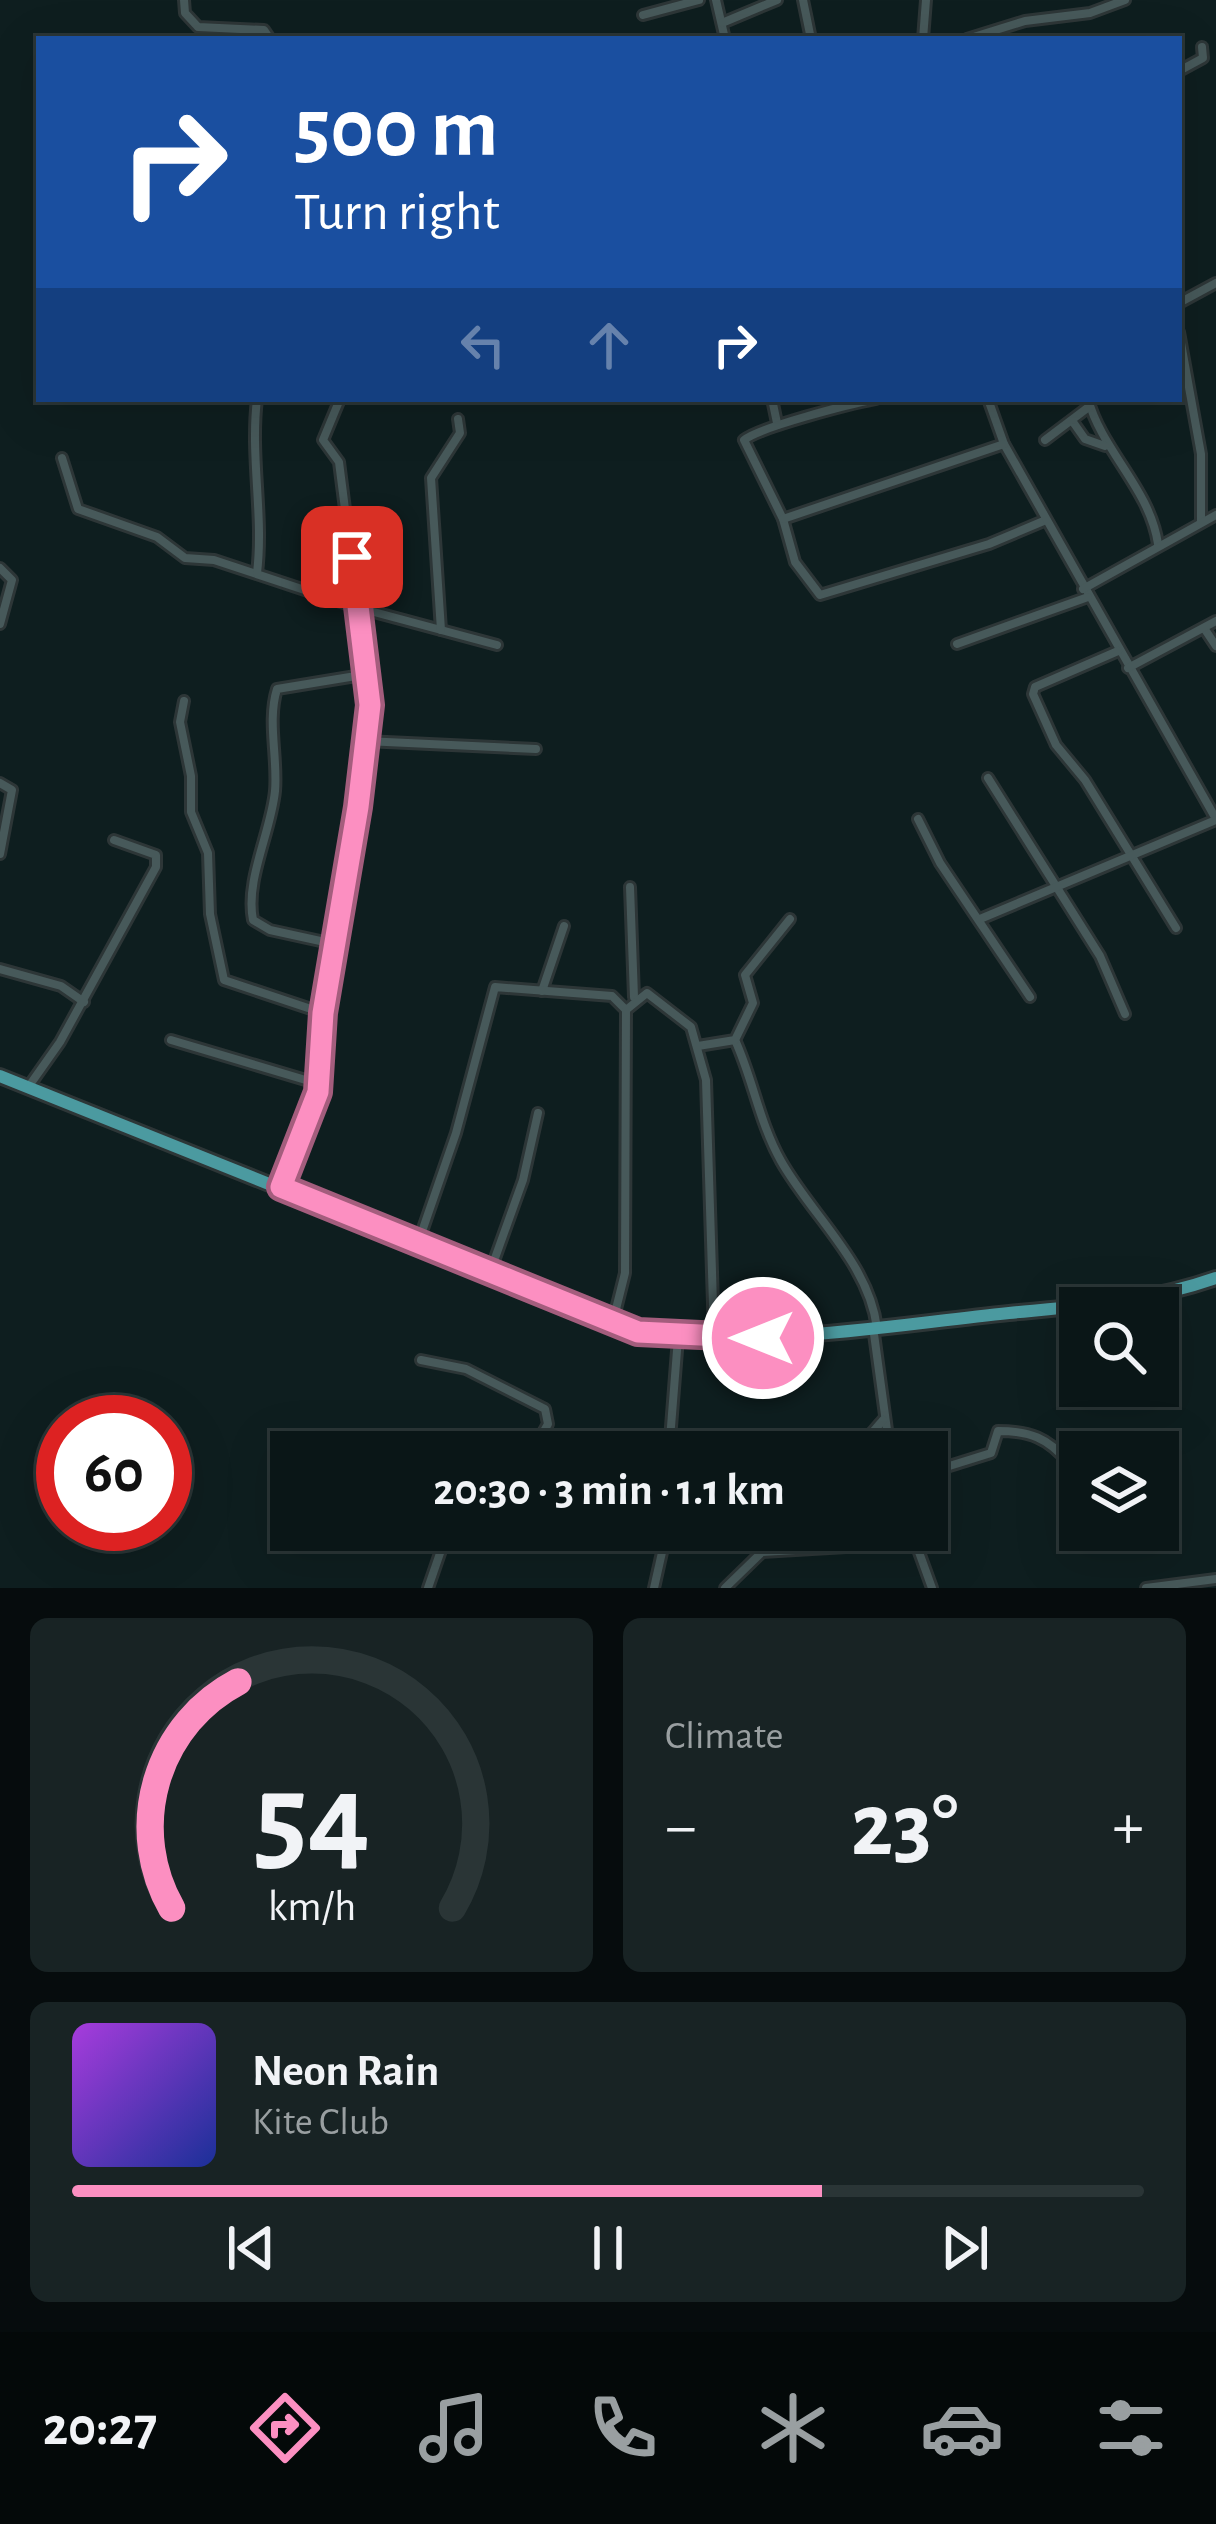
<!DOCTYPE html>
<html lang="en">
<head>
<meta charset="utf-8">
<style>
  :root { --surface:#0a1617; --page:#182324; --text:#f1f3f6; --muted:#999fa1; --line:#2a3536; --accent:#fc8fc1 }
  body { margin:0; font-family:"Alegreya Sans",sans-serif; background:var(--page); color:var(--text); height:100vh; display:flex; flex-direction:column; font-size:45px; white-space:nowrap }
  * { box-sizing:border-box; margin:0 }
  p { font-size:39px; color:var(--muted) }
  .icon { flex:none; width:66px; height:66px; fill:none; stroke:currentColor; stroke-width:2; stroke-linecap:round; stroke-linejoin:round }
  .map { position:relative; height:1588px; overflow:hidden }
  .sheet { display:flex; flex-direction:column; gap:30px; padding:30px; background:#060c0d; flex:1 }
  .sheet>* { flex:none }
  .guide { position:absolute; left:36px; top:36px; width:1146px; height:366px; border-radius:0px; box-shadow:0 12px 48px #0002,0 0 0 3px var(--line); background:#1a4fa0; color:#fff; overflow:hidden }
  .fabs { position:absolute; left:1059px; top:1287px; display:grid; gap:24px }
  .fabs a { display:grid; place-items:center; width:120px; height:120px; border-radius:0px; background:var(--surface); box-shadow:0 12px 48px #0002,0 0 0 3px var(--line); font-size:60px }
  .speed { position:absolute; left:36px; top:1395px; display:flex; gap:24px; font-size:60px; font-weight:700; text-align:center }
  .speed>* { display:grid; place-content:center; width:156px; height:156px; border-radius:50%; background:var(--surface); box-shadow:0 12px 48px #0002,0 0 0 3px var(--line); line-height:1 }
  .speed .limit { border:18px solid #d22; background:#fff; color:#111 }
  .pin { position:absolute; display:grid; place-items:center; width:102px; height:102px; color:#fff; margin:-51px; border-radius:24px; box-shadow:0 6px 18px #0006 }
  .me { position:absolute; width:132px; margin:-66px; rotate:270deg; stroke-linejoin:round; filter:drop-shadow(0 0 9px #0008) }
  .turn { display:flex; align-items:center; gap:42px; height:252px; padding:0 60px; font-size:54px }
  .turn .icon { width:156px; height:156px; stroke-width:2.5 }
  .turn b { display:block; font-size:84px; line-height:102px }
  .lanes { display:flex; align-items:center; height:114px; padding:0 60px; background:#0003; justify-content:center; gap:60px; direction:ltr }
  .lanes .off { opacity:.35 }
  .big { font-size:90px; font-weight:700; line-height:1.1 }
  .sheet .widget { flex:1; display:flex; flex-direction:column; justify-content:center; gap:18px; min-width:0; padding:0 42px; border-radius:18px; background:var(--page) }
  .sheet .dial { align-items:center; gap:0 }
  .dial svg { height:312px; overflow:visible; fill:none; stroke:var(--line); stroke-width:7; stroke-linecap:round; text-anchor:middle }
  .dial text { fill:var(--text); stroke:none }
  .song { display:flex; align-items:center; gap:36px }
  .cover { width:144px; height:144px; border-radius:18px; background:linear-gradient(135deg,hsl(280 70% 55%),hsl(230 70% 35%)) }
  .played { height:12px; border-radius:6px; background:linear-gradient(90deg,var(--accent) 70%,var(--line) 70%) }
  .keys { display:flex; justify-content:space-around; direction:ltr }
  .heat { display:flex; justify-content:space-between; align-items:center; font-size:66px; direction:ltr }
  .sheet .tiles { flex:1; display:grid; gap:30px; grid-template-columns:1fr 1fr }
  .widget:last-child { grid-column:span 2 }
  .trip { position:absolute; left:270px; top:1431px; width:678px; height:120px; border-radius:0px; background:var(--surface); box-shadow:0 12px 48px #0002,0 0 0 3px var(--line); font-weight:700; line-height:120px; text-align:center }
  .menu { display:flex; height:192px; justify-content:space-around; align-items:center; background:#040909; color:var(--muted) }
  .menu .icon { width:84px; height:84px }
  .menu .on { color:var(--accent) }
  .menu b { font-size:54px; color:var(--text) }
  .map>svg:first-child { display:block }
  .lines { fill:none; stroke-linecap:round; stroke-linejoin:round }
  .street-casing { stroke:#2d3637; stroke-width:14 }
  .primary-casing { stroke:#2d3637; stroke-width:18 }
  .street { stroke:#47595a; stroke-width:8 }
  .primary { stroke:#4b9aa0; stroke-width:12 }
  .route-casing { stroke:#a45d7d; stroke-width:30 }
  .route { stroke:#fc8fc1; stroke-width:21 }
</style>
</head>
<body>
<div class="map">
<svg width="1216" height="1588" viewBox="0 0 1216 1588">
  <rect width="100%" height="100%" fill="#0e1e1f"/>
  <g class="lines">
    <g class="street-casing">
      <g id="street">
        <path d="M184 0 185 13 198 27 264 30 270 39"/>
        <path d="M716 0 725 39"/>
        <path d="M803 0 811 39"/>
        <path d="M643 15 699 0"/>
        <path d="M722 23 777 0"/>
        <path d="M923 39 926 0"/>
        <path d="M967 39 1025 21 1090 13 1125 0"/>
        <path d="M1179 71 1203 58 1202 47"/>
        <path d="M1179 303 1216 283"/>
        <path d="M1179 332 1201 454V522"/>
        <path d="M772 399 777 423"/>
        <path d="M876 399C850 404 760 427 744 440L783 519 795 562 820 595 989 544 1046 520"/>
        <path d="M988 399 1004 444 1216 819"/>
        <path d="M1088 399C1102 451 1150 489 1158 544"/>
        <path d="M1073 422 1085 439 1105 446"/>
        <path d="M1045 440 1090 406"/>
        <path d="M62 458 78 509 157 537 185 558 214 560 359 608 497 645"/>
        <path d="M783 519 1004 444"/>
        <path d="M0 568 12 580 0 624"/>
        <path d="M257 573C264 515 250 458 257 399"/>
        <path d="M1083 589 1216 515"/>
        <path d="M1204 628 1216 646"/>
        <path d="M441 630 431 478 460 433 458 419"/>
        <path d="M957 644 1088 597"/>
        <path d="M1118 651 1035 687 1033 694 1056 745 1085 780 1176 928"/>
        <path d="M1128 668 1216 621"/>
        <path d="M184 701 180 722 191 776V812L208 853 210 914 224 980 323 1013"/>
        <path d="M365 741 536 749"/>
        <path d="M988 778 1100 956 1125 1014"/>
        <path d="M0 783 12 790 0 854"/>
        <path d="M918 819 940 863 1030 997"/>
        <path d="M630 887 634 997"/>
        <path d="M980 919 1216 820"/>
        <path d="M334 944 270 930 253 920C245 880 271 832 275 791 278 758 267 721 277 689L368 674"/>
        <path d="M0 969 61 986 84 1002"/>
        <path d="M542 991 564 926"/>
        <path d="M171 1040 319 1084"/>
        <path d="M735 1040C753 1079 759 1122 781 1161 812 1216 869 1263 877 1328"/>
        <path d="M698 1046 735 1040 753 1003 745 975 790 919"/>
        <path d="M29 1086 60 1042 156 867V855L114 840"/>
        <path d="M281 1187 318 1092 323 1013 370 705 339 462 323 440 340 399"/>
        <path d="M418 1243 456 1133 495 987 612 996 626 1010"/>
        <path d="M490 1272 523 1180 538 1113"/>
        <path d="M613 1321 625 1273 626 1010 647 993 691 1027 706 1080 714 1336"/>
        <path d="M874 1334 890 1452"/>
        <path d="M421 1360 466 1369 545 1409 548 1424 532 1452"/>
        <path d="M669 1452 678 1338"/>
        <path d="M763 1452C794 1432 834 1462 862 1443 869 1437 877 1427 883 1420"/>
        <path d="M927 1473 991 1453 998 1431C1030 1431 1048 1438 1068 1462L1066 1507"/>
        <path d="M911 1530 932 1588"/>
        <path d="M762 1552 764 1530"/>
        <path d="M428 1588 448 1530"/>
        <path d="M654 1588 667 1530"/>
        <path d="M725 1588 762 1552 846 1547 859 1530"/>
        <path d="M1146 1588 1216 1579"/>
      </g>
    </g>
    <g class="primary-casing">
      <path id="primary" d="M0 1076 638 1332C767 1348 883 1326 1009 1313 1081 1306 1148 1302 1216 1278"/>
    </g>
    <use href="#street" class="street"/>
    <use href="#primary" class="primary"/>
  </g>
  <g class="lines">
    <g class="route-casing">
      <path id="route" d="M352 557 370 705 358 807 323 1013 318 1092 281 1187 638 1332 763 1338"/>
    </g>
    <use href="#route" class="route"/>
  </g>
</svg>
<div class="fabs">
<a><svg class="icon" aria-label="search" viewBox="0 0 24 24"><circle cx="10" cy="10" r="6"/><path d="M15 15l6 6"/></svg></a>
<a><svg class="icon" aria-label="layers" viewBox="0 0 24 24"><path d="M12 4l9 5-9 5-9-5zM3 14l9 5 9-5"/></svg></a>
</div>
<div class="speed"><div class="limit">60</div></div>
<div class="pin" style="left:352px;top:557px;background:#d93025"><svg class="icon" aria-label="arrive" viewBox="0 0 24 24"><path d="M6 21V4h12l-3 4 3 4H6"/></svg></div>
<svg class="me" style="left:763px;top:1338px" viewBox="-20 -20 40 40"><circle r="17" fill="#fc8fc1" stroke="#fff" stroke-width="3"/><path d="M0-11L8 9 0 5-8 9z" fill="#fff"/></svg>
<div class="trip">20:30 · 3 min · 1.1 km</div>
<div class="guide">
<div class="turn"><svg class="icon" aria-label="right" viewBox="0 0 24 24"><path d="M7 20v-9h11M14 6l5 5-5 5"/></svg><div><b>500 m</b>Turn right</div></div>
<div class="lanes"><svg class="icon off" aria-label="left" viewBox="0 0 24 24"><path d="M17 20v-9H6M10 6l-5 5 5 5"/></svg><svg class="icon off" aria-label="ahead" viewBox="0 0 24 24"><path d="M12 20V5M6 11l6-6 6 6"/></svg><svg class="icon" aria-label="right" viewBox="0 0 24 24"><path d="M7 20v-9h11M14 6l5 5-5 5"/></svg></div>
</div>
</div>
<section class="sheet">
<div class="tiles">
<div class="widget dial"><svg viewBox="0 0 100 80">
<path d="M14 69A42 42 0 1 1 86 69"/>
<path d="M14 69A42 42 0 0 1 31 11" stroke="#fc8fc1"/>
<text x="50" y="56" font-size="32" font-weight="700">54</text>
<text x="50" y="72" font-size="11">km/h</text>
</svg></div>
<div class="widget"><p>Climate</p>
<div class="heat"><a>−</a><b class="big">23°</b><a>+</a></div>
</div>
<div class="widget">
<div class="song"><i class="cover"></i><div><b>Neon Rain</b><p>Kite Club</p></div></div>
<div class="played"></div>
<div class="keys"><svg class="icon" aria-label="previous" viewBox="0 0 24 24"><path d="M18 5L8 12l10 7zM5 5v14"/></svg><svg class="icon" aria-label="pause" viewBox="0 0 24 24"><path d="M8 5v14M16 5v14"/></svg><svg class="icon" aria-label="next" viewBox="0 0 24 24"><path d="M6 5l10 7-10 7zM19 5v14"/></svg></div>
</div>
</div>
</section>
<nav class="menu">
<b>20:27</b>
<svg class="icon on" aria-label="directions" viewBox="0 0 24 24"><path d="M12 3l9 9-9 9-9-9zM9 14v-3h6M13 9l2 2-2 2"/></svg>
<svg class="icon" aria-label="music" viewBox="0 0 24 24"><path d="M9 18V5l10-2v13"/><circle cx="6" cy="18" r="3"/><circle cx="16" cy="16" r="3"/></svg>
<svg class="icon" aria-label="phone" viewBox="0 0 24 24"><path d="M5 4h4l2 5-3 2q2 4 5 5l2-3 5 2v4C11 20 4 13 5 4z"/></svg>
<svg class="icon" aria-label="climate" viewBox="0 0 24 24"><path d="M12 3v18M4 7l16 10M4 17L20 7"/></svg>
<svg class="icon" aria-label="car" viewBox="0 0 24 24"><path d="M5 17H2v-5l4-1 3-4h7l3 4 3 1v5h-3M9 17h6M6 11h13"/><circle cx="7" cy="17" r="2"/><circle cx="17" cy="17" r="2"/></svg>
<svg class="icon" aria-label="filters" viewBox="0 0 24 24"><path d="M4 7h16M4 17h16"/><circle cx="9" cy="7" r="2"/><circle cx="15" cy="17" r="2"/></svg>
</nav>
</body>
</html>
